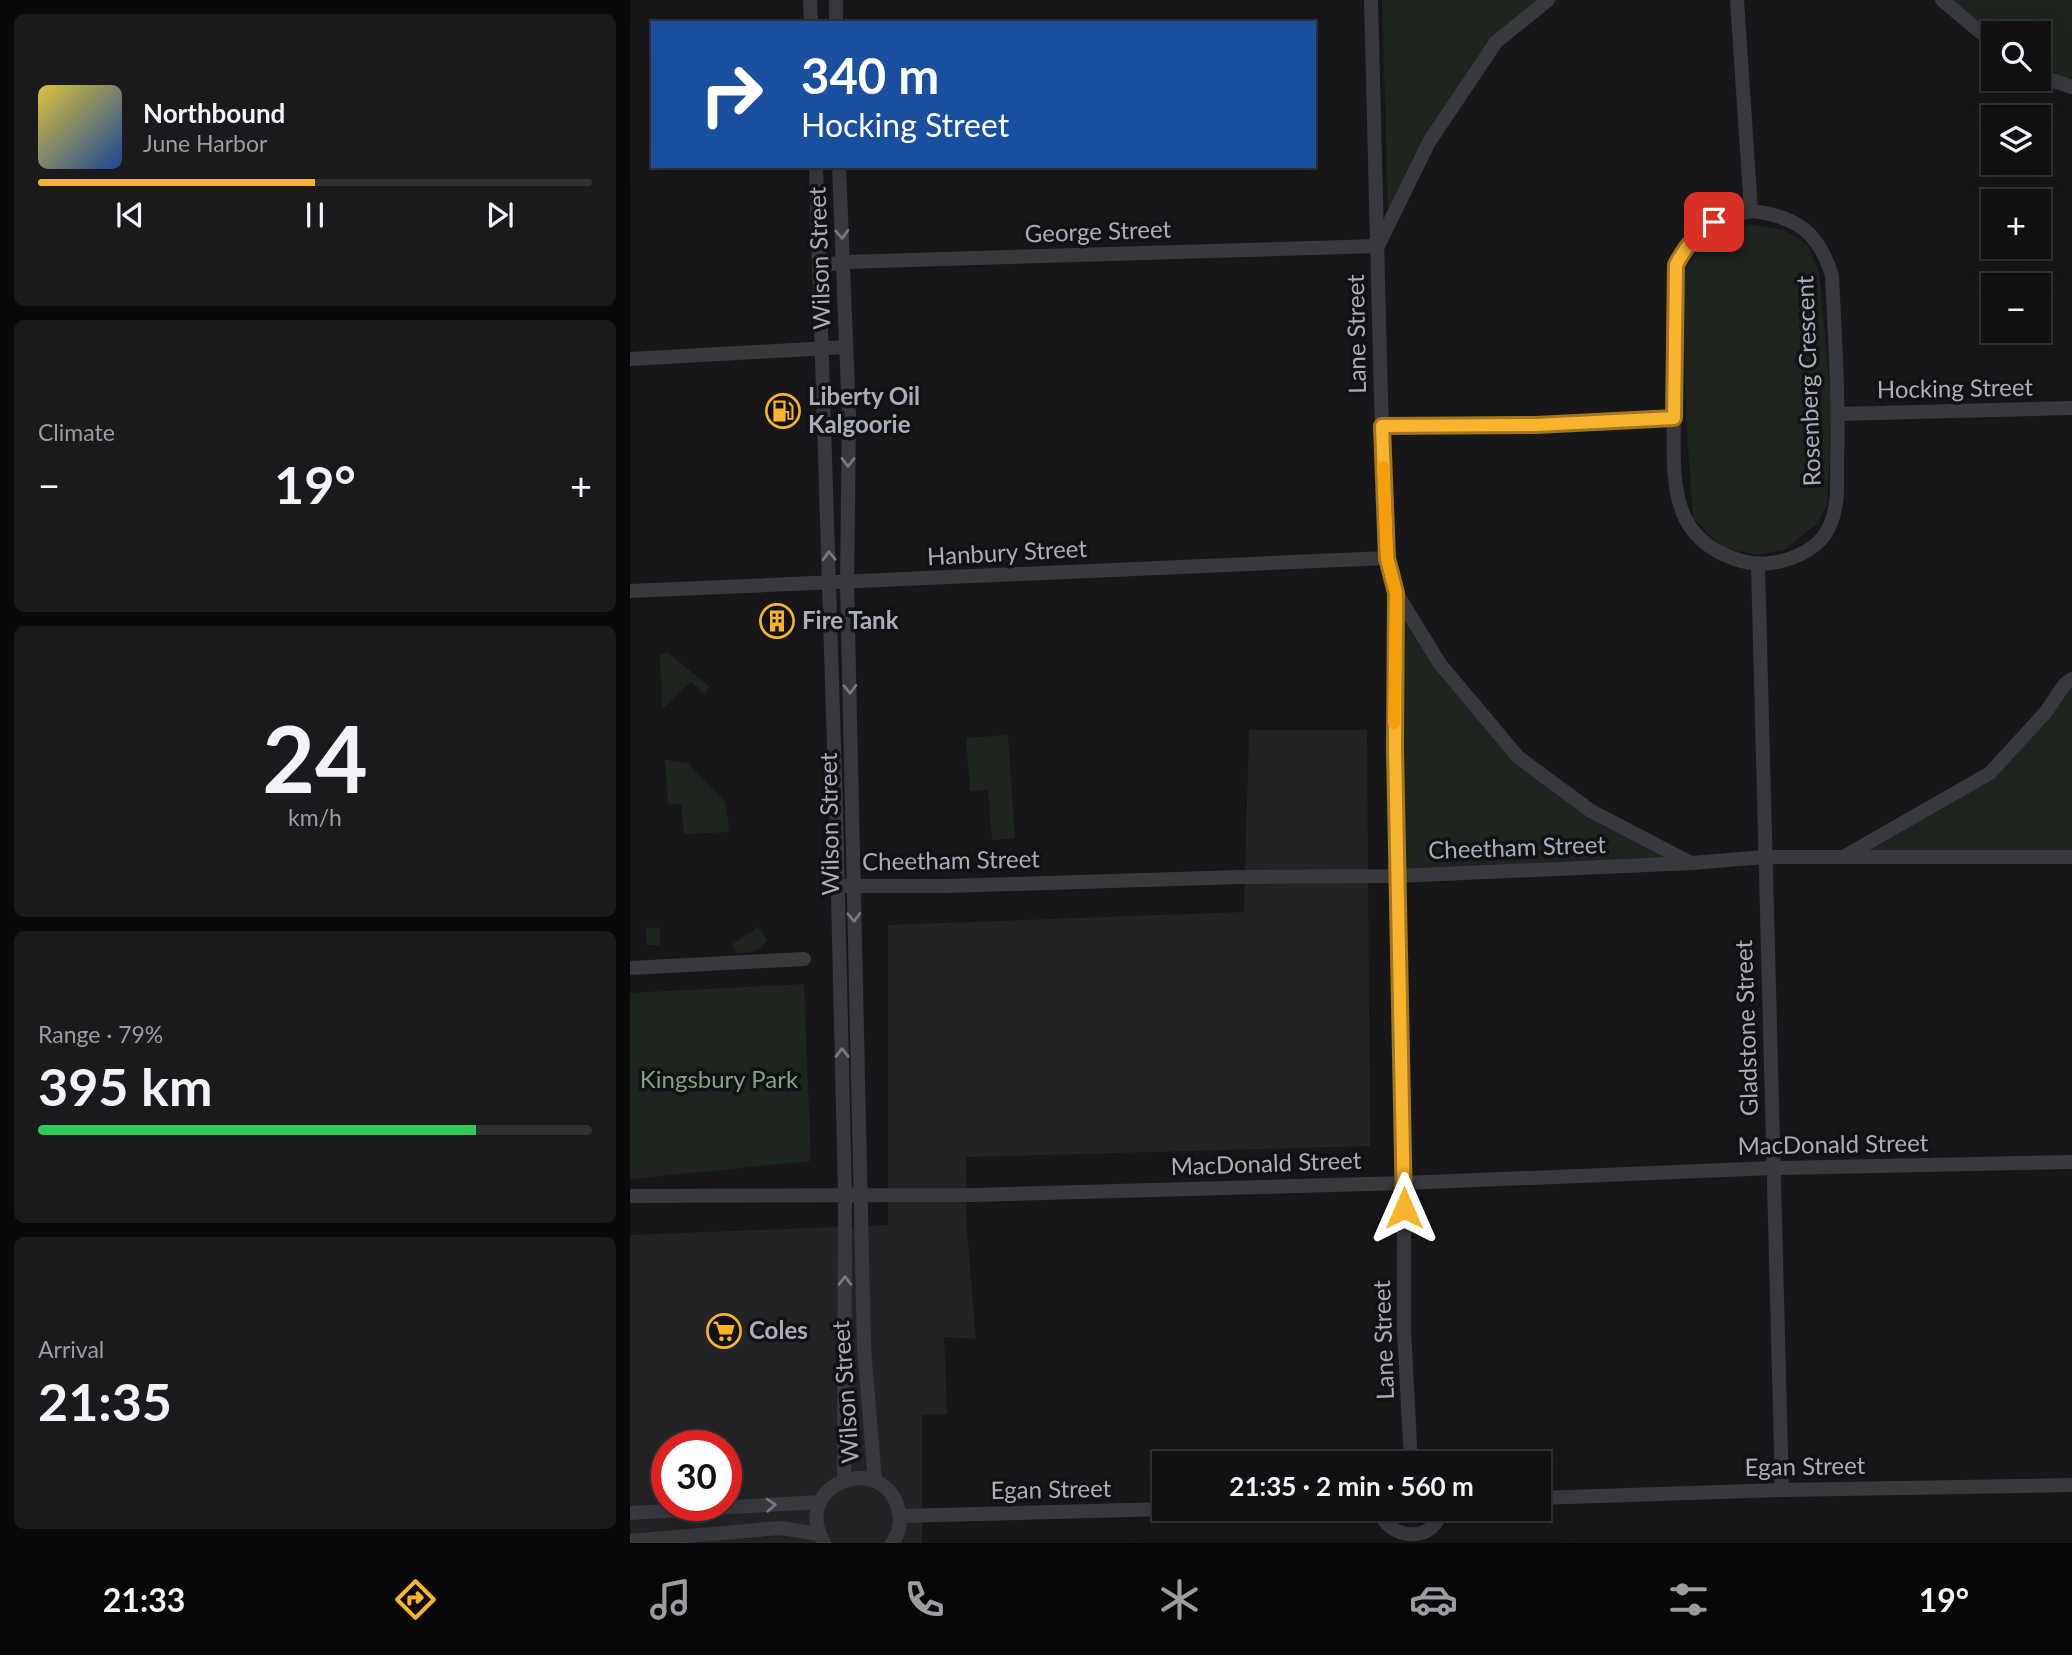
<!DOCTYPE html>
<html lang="en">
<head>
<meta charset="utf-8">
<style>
  :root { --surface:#111113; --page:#1a1a1c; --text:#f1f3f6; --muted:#9c9da0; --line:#303133; --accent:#f9b42f }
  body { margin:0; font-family:Lato,sans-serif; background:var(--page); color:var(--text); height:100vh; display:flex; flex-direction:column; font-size:26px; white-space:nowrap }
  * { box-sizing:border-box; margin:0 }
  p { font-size:23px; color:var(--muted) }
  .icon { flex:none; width:38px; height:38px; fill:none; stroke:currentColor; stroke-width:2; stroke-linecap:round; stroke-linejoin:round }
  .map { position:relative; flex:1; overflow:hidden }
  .drawer { display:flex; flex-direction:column; gap:14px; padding:14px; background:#09090a; width:630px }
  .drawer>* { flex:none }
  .banner { position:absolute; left:21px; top:21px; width:665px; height:147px; border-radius:0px; box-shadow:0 7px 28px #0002,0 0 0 2px var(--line); background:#1a4fa0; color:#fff; overflow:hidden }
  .fabs { position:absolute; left:1351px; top:21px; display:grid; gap:14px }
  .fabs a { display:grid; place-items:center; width:70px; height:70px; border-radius:0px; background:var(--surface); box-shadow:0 7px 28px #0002,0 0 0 2px var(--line); font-size:35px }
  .speed { position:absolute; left:21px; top:1430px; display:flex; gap:14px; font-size:35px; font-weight:700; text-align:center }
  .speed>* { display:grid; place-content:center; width:91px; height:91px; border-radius:50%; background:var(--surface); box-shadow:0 7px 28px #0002,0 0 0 2px var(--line); line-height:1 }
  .speed .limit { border:10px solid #d22; background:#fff; color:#111 }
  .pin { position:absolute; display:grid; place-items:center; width:60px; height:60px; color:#fff; margin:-30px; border-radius:14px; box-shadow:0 4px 10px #0006 }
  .me { position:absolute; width:77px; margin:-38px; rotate:0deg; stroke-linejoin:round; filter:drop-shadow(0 0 5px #0008) }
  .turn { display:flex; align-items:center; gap:24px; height:147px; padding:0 35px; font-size:32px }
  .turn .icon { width:91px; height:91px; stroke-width:2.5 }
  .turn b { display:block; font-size:49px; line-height:60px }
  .big { font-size:52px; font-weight:700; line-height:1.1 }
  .drawer .tile { flex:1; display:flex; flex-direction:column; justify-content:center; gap:10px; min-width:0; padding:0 24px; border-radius:10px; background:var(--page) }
  .drawer .dial { align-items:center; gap:0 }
  .dial b { font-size:91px; line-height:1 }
  .song { display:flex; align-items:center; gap:21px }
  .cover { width:84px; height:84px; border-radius:10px; background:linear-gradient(135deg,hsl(50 70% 55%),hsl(220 70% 35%)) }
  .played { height:7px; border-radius:4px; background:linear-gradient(90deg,var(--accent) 50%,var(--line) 50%) }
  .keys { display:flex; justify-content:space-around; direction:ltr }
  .heat { display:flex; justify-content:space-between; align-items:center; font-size:38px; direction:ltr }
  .charge { height:10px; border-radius:5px; background:linear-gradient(90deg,#34c759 79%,var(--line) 0) }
  .trip { position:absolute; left:522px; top:1451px; width:399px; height:70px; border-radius:0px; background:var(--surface); box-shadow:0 7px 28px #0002,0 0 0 2px var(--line); font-weight:700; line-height:70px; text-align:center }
  .menu { display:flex; height:112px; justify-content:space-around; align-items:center; background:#070708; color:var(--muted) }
  .menu .icon { width:49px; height:49px }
  .menu .active { color:var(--accent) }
  .menu b { font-size:32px; color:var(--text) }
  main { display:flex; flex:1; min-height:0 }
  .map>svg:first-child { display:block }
  .built { fill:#232326; fill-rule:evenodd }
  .green { fill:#1d251e }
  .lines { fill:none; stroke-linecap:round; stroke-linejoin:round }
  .minor { stroke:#38393e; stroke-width:14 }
  .oneway { stroke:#767982 }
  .route-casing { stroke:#a2751f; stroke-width:18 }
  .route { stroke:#f9b42f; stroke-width:12 }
  .slow { stroke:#f59e0b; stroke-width:12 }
  .labels { text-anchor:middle; stroke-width:7; stroke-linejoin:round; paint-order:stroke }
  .street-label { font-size:24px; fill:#a9aeba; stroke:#121214 }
  .poi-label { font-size:24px; font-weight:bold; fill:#a9aeba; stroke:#121214; text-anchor:start }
  .park-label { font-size:24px; fill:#7fa581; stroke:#121214 }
</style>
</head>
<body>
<main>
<section class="drawer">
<div class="tile">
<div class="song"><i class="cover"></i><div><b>Northbound</b><p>June Harbor</p></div></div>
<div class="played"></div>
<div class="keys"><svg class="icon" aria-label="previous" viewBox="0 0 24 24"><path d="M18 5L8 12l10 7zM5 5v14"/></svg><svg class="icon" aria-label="pause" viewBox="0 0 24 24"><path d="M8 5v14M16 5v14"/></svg><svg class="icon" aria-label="next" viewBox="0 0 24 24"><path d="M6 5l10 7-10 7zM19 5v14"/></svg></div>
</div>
<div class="tile"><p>Climate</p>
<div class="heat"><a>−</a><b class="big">19°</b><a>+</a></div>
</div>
<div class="tile dial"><b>24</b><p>km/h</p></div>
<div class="tile"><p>Range · 79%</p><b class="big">395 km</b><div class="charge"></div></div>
<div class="tile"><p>Arrival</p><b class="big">21:35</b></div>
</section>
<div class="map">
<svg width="1442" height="1543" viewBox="0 0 1442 1543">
  <rect width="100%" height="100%" fill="#171719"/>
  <path class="built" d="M619 730H737L740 1146 336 1157 337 1231 346 1339 314 1337 317 1414 292 1415V1543H0V1235L258 1225V925L614 912ZM37 1446H96V1505H37Z"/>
  <g class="green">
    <path d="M752 0H912L862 40 758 214Z"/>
    <path d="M1321 0H1442V81L1409 71V33H1363V36Z"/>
    <path d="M1118 224 1154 230 1177 244 1189 272 1202 414 1197 505 1187 524 1154 550 1128 555 1092 548 1063 518 1056 418 1053 272 1068 251 1090 233Z"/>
    <path d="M766 593 810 664 888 757 961 811 1062 863 767 876Z"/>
    <path d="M37 652 80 687 74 693 61 682 32 709 30 655Z"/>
    <path d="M1442 679V857L1213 856 1360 773Z"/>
    <path d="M378 735 385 838 362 840 358 790 340 791 336 738Z"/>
    <path d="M35 760 58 763 96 803 99 832 54 834 51 804H38Z"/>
    <path d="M30 927V945H17L16 928Z"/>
    <path d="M128 927 137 940C130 953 120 953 107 953L101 945Z"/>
    <path d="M174 984 181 1161 0 1179V993Z"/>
  </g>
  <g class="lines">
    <g class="minor">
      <path d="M180 0 181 23"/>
      <path d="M206 0V23"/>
      <path d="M741 0 751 399 757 558 766 593 764 722 774 1151V1330L781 1463"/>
      <path d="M1107 0 1121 211"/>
      <path d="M1312 0 1363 43"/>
      <path d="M1409 76 1442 87"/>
      <path d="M186 166 206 810 215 1194 214 1480"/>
      <path d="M209 166 219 417 217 583 234 1348 245 1481"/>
      <path d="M1121 211C1166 216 1189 232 1202 276 1205 338 1209 400 1207 462 1207 482 1209 505 1200 525 1191 548 1164 560 1141 563 1110 567 1071 549 1056 520 1040 490 1044 439 1044 405 1044 366 1044 327 1044 288 1044 281 1044 273 1046 265 1054 233 1092 218 1121 211Z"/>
      <path d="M190 266 214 262 748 246 799 142 866 42 918 0"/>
      <path d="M0 359 216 347"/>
      <path d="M1208 414 1442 408"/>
      <path d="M752 426 906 424 1044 418"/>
      <path d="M1128 565 1152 1490"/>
      <path d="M0 591 757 558"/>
      <path d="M767 594 810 664 888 757 961 811 1061 863"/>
      <path d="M1215 856 1360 773 1415 713 1435 684 1442 679"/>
      <path d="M216 886H317L610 877 767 876 1062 863 1135 857H1442"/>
      <path d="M0 968 174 959"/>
      <path d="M0 1196 344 1195 774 1183 1144 1168 1442 1162"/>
      <path d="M908 1498 1152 1490 1442 1485"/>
      <path d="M749 1508C756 1543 810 1543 810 1508"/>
      <path d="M0 1513 190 1502"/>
      <path d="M270 1516 573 1508"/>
      <path d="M0 1541 150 1528 189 1534"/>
      <path d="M194 1543C159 1483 256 1449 269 1512 271 1523 269 1534 262 1543"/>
    </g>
  </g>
  <defs><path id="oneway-chevron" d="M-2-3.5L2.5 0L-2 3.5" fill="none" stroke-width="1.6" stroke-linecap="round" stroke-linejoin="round" transform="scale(1.75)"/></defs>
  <g class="oneway">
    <use href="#oneway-chevron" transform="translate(212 234) rotate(87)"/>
    <use href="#oneway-chevron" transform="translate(218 462) rotate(91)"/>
    <use href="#oneway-chevron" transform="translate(199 556) rotate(-92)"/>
    <use href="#oneway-chevron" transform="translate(220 689) rotate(88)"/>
    <use href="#oneway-chevron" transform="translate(224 917) rotate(88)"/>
    <use href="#oneway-chevron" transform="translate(212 1053) rotate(-91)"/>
    <use href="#oneway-chevron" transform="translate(215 1281) rotate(-90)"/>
    <use href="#oneway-chevron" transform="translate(141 1505) rotate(-3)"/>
  </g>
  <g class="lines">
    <g class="route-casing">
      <path id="route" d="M774 1208 765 748 766 593 757 558 752 426 906 425 1044 418 1046 265C1055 247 1067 233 1084 222"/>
    </g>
    <use href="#route" class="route"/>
    <path class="slow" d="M753 467 757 558 766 593 764 723"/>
  </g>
  <defs>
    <g id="fuel-ring" transform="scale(1.75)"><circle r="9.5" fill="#121214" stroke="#f9b42f" stroke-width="1.5"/><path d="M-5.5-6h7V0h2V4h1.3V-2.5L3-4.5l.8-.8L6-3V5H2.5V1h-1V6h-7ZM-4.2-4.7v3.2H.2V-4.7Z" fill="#f9b42f"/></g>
    <g id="building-ring" transform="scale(1.75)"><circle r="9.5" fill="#121214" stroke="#f9b42f" stroke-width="1.5"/><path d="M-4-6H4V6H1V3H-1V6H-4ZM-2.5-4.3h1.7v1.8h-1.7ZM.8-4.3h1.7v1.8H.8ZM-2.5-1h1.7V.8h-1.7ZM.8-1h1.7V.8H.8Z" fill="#f9b42f"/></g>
    <g id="supermarket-ring" transform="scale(1.75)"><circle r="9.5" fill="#121214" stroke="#f9b42f" stroke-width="1.5"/><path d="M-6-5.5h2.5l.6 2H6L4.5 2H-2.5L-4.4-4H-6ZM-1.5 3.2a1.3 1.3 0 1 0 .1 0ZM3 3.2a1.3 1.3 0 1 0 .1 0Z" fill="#f9b42f"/></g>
  </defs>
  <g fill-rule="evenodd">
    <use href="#fuel-ring" x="153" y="411"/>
    <use href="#building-ring" x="147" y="621"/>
    <use href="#supermarket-ring" x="94" y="1331"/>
  </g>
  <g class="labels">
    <g class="street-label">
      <text transform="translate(468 232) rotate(-2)" y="8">George Street</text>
      <text transform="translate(190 258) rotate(-92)" y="8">Wilson Street</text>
      <text transform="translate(727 334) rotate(-91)" y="8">Lane Street</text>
      <text transform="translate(1179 381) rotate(-92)" y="8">Rosenberg Crescent</text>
      <text transform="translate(1325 389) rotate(-1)" y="8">Hocking Street</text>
      <text transform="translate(377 553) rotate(-3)" y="8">Hanbury Street</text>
      <text transform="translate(200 824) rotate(-91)" y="8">Wilson Street</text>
      <text transform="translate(887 848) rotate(-2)" y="8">Cheetham Street</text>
      <text transform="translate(321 861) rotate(-1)" y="8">Cheetham Street</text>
      <text transform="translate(1117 1028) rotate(-92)" y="8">Gladstone Street</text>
      <text transform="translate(1203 1145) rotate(-1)" y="8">MacDonald Street</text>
      <text transform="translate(636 1164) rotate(-2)" y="8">MacDonald Street</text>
      <text transform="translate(754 1340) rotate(-92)" y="8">Lane Street</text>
      <text transform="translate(216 1392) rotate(-94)" y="8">Wilson Street</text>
      <text transform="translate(1175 1467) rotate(-1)" y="8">Egan Street</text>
      <text transform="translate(421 1490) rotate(-1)" y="8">Egan Street</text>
    </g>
    <g class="poi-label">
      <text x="178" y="405">Liberty Oil<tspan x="178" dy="28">Kalgoorie</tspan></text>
      <text x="172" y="629">Fire Tank</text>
      <text x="119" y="1339">Coles</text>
    </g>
    <g class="park-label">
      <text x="89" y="1088">Kingsbury Park</text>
    </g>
  </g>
</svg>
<div class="fabs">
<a><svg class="icon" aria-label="search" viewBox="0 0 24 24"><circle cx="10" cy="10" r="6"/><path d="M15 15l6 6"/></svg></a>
<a><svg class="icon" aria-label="layers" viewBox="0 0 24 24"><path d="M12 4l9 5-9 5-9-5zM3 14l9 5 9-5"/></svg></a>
<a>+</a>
<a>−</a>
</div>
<div class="speed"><div class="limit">30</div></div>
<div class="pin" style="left:1084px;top:222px;background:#d93025"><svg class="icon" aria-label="arrive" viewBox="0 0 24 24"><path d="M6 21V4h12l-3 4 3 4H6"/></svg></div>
<svg class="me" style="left:774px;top:1208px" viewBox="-20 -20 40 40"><path d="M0-17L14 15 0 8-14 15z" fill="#f9b42f" stroke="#fff" stroke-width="4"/></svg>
<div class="trip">21:35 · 2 min · 560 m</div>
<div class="banner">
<div class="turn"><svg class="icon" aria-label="right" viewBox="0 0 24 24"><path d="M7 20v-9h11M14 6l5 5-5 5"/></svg><div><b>340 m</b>Hocking Street</div></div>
</div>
</div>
</main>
<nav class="menu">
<b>21:33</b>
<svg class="icon active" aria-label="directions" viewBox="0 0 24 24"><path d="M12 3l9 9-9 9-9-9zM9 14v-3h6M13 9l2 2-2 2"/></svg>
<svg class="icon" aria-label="music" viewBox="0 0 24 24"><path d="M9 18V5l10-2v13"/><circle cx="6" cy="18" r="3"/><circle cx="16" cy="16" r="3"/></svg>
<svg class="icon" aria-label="phone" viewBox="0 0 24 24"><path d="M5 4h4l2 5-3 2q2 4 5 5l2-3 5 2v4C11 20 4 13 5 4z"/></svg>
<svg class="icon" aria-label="climate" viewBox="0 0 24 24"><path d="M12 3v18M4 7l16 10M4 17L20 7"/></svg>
<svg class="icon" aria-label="car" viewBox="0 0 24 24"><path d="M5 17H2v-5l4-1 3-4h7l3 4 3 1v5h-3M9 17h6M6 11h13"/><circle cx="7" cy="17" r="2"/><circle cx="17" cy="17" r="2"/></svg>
<svg class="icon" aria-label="filters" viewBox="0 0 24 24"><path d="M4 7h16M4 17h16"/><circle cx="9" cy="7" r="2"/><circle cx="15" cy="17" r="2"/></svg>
<b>19°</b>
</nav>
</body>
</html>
